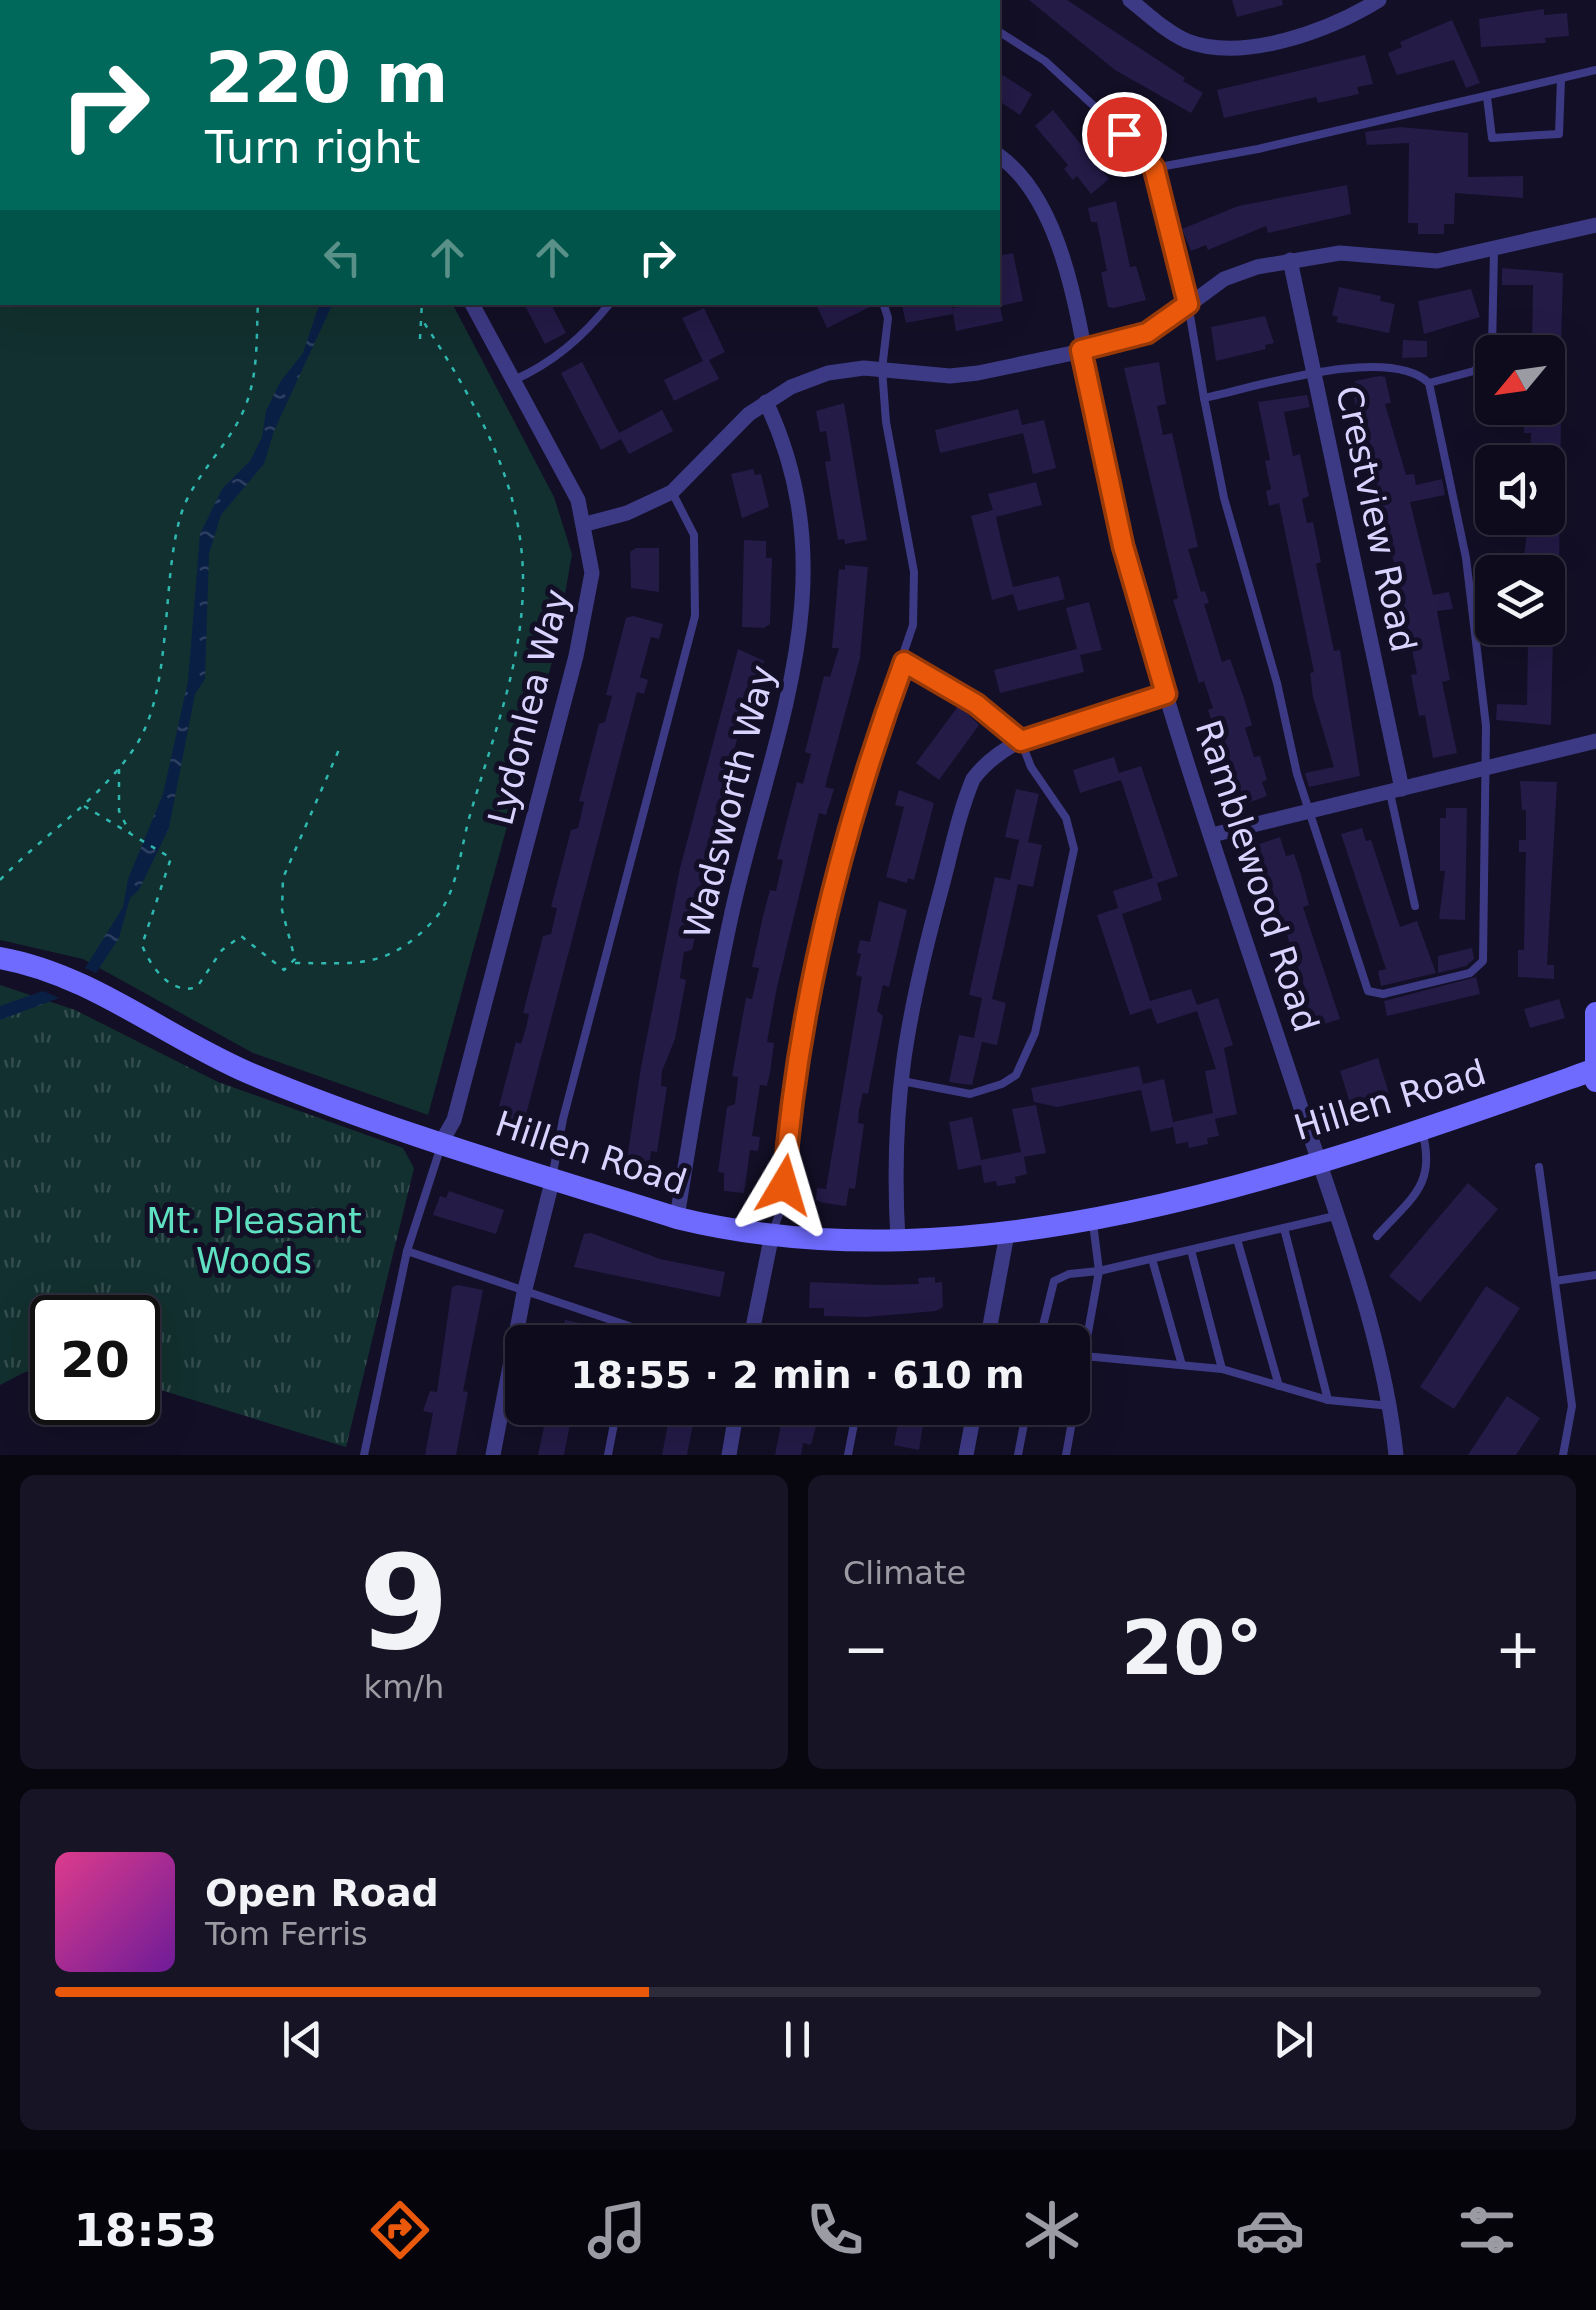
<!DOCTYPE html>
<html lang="en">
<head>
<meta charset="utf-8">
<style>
  :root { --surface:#0e0b1c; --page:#171425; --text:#f1f3f6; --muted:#9b9ba3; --line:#2e2b3b; --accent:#ea580c }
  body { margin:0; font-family:"DejaVu Sans",sans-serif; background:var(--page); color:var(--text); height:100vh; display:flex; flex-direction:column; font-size:38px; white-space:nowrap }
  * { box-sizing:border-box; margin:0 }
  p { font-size:32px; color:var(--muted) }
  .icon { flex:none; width:55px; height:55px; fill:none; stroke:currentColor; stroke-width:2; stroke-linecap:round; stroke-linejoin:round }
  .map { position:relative; height:1455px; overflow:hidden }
  .drawer { display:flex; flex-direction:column; gap:20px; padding:20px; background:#08060f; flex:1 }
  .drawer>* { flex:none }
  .top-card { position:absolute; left:0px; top:0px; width:1000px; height:305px; box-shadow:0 10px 40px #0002,0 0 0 2px var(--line); background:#00695c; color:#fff; overflow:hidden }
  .needle { width:65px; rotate:241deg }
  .tools { position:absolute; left:1475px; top:335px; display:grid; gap:20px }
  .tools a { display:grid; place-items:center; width:90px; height:90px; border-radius:15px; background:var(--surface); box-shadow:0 10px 40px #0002,0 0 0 2px var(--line); font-size:50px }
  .speed { position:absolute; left:30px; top:1295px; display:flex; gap:20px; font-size:50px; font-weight:700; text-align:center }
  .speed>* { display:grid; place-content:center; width:130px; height:130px; border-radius:50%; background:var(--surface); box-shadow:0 10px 40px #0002,0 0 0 2px var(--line); line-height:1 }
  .speed .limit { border:5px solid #111; border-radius:15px; background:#fff; color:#111 }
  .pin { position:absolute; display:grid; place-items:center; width:85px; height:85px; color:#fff; margin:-42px; border:5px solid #fff; border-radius:50%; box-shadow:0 2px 10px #0007 }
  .me { position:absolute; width:110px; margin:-55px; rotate:7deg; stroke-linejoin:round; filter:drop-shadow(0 0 8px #0008) }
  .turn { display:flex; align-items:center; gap:35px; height:210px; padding:0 40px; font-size:45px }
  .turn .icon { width:130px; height:130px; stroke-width:2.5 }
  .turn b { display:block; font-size:70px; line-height:85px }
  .lanes { display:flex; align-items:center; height:95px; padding:0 40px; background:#0003; justify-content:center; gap:50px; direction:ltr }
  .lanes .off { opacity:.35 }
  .big { font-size:75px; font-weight:700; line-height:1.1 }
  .drawer .widget { flex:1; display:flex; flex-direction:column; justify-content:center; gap:15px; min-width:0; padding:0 35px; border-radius:15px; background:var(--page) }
  .drawer .dial { align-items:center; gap:0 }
  .dial b { font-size:130px; line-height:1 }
  .song { display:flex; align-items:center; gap:30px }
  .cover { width:120px; height:120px; border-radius:15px; background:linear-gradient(135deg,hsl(330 70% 55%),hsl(280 70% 35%)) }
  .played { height:10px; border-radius:5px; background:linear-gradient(90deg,var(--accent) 40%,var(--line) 40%) }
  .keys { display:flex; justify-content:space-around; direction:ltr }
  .heat { display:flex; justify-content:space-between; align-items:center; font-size:55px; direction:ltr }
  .drawer .tiles { flex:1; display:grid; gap:20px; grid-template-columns:1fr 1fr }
  .widget:last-child { grid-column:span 2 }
  .trip { position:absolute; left:505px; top:1325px; width:585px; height:100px; border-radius:15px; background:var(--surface); box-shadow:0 10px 40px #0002,0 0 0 2px var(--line); font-weight:700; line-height:100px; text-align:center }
  .tab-bar { display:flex; height:160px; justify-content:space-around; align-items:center; background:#06040b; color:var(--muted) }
  .tab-bar .icon { width:70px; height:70px }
  .tab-bar .on { color:var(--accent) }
  .tab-bar b { font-size:45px; color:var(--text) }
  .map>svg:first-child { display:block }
  .grass { fill:#12302f }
  .park { fill:url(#park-tufts) }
  .water { fill:url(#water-ripples) }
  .building { fill:#241b47 }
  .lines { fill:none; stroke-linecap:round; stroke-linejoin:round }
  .path { stroke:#2fb8b0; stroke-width:2.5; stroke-dasharray:5 8; stroke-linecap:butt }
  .lane { stroke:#3d3a85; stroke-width:8 }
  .street { stroke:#3d3a85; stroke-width:15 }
  .secondary { stroke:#6f6bff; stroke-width:22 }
  .route-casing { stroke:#983908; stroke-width:25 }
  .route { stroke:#ea580c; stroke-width:18 }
  .labels { text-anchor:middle; stroke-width:10; stroke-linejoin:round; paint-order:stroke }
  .street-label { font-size:35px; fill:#d9d4ff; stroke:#130f26 }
  .park-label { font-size:35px; fill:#5fe0c0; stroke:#130f26 }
</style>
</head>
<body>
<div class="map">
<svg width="1596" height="1455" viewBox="0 0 1596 1455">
  <defs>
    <pattern id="park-tufts" width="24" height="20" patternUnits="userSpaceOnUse" patternTransform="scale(2.5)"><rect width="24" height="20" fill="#12302f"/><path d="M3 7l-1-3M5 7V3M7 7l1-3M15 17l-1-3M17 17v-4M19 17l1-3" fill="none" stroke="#344d4e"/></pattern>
    <pattern id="water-ripples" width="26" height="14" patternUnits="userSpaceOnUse" patternTransform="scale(2.5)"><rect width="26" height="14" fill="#0a1f44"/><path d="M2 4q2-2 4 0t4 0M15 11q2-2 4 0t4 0" fill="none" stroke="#2d3f60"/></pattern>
  </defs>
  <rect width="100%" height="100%" fill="#130f26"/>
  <path class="grass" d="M0 0H602L2 2V302L452 303 554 497 572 554 555 651 428 1115 253 1053 83 959 0 940Z"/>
  <path class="park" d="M0 985 75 1010 218 1082 403 1148 414 1168 346 1447 138 1383V1318H52V1367L25 1372 0 1385Z"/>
  <g class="water">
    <path d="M320 302 333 303 274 431 264 464 221 515 209 554 205 679 195 694 169 828 139 890 130 898 119 938 96 973 85 968 123 907 128 879 163 794 188 681 200 534 222 489 250 461 262 437 266 411 280 382 303 353Z"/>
    <path d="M43 991 59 998 0 1020V1006Z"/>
  </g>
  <g class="building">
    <path d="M1029 0H1067L1185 78 1183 81 1203 93 1191 113 1115 70Z"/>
    <path d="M1232 0H1282L1283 5 1237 17Z"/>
    <path d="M1544 9V15L1567 13 1569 36 1545 38 1546 43 1481 47 1479 19Z"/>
    <path d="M1452 20 1480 83 1466 88 1454 60 1397 75 1388 53 1402 47 1400 42Z"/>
    <path d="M1365 55 1373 84 1357 87 1359 94 1318 103 1316 97 1224 118 1217 90Z"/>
    <path d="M998 72 1032 94 1020 115 998 100Z"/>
    <path d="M1053 110 1109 179 1091 194 1077 176 1073 180 1068 174 1064 169 1068 165 1035 126Z"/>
    <path d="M1400 127 1468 133V177L1523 176V198L1455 193 1454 224H1444V234H1418V223H1408L1409 143 1367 145 1365 132Z"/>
    <path d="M1347 185 1351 214 1268 233 1266 226 1208 250 1206 245 1191 251 1182 229 1238 206Z"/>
    <path d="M1116 201 1130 267 1136 266 1146 300 1114 308 1108 307 1101 272 1107 271 1097 222H1091L1088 208Z"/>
    <path d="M1013 253 1023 301 1000 306 1003 321 956 331 952 308 998 302V256Z"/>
    <path d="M1502 268 1563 273 1561 343 1532 344 1533 285H1502Z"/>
    <path d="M1339 287 1381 296 1380 301 1395 304 1389 333 1336 322 1338 317 1332 315Z"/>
    <path d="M1471 289 1480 317 1424 334 1418 301Z"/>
    <path d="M523 302H550L566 333 545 344Z"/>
    <path d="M815 302H876V304L827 328Z"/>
    <path d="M901 302H951L953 314 906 323Z"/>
    <path d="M704 308 725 352 709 360 719 379 674 401 664 380 703 361 682 318Z"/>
    <path d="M1265 316 1274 343 1265 345 1266 349 1216 361 1211 327Z"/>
    <path d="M1403 340 1427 341V357L1402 358Z"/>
    <path d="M582 362 619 433 662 410 673 431 629 454 621 439 601 450 561 373Z"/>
    <path d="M1159 362 1166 404 1157 406 1163 435 1172 433 1198 547 1188 549 1201 592 1205 591 1209 603 1204 604 1222 662 1230 659 1244 698 1252 725 1245 728 1254 757 1260 756 1267 780 1262 782 1267 796 1245 804 1222 736 1216 735 1208 710 1213 708 1204 681 1199 683 1173 600 1178 598 1124 368Z"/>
    <path d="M1379 376 1385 377 1391 403 1385 404 1406 475 1414 474 1416 485 1442 479 1445 495 1410 502 1433 595 1449 592 1453 609 1437 611 1450 680 1442 682 1457 753 1433 758 1425 715 1419 716 1411 675 1417 674 1414 659 1386 525 1380 526 1376 504H1381L1367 431 1361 432 1354 397H1358L1355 381Z"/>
    <path d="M1307 395 1310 407 1284 412 1293 456 1300 454 1309 496 1302 499 1307 523 1313 522 1321 562 1316 564 1334 651 1340 650 1360 776 1309 787 1305 773 1334 767 1313 697 1310 673 1314 672 1279 503 1269 506 1266 491 1271 489 1265 461 1270 460 1258 402Z"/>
    <path d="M844 403 867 540 845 544 844 539 838 540 825 462 831 461 826 431 820 432 816 411Z"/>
    <path d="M1018 409 1022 425 1044 420 1056 468 1033 474 1023 433 940 453 935 430Z"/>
    <path d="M1524 419 1561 420 1559 572H1522L1529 518H1548V462H1530L1531 433H1524Z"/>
    <path d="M753 469 755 475 761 474 769 507 742 518 731 474Z"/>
    <path d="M1036 482 1042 505 996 517 1001 540 1013 587 1059 576 1065 599 1018 611 1013 594 992 600 971 516 993 510 988 494Z"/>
    <path d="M744 540 766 541V558H772L770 624 764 628 742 627Z"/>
    <path d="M636 548H659V592L631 588 630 552Z"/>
    <path d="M845 565 868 567 860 658 825 787 834 789 826 815 819 813 777 987 767 1042 774 1043 770 1073 767 1086 760 1085 752 1136 760 1137 758 1151 750 1150 744 1193 724 1191V1173L718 1172 727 1107 735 1104 738 1077 732 1076 746 998 752 999 759 968 752 967 763 916 770 890 776 891 783 860 777 859 797 782 803 784 811 754 805 752 824 676 830 677 839 648H832L839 569 845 570Z"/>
    <path d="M1089 602 1102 650 1080 655 1084 672 1000 693 994 670 1077 649 1066 608Z"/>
    <path d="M633 616 663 624 659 639 651 637 640 677 648 680 644 694 637 692 522 1130 500 1124 504 1108 499 1106 516 1042 521 1044 526 1028 529 1014 523 1013 543 936 551 934 557 908 551 907 571 830 578 828 584 802 579 801 599 724 605 722 612 696 606 695 626 618Z"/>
    <path d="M1528 635H1553L1551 725 1496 720 1497 704 1527 705Z"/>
    <path d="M738 649 764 661 744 737 738 736 731 761 736 767 717 843 711 842 707 858 703 871 709 872 692 950 684 952 680 978 686 980 675 1039 662 1071 661 1086 667 1087 657 1152 651 1151 649 1168 626 1165 641 1067 680 868Z"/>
    <path d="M959 705 979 725 939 780 916 763Z"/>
    <path d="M1114 757 1119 773 1141 766 1178 876 1157 883 1162 900 1122 914 1150 1001 1191 989 1197 1005 1218 998 1233 1045 1224 1048 1237 1114 1215 1119 1219 1136 1207 1138 1208 1144 1189 1148 1188 1142 1176 1144 1173 1127 1151 1132 1141 1090 1057 1107 1034 1102 1031 1088 1139 1066 1143 1084 1164 1079 1173 1122 1213 1113 1205 1071 1216 1069 1197 1011 1157 1024 1151 1008 1130 1015 1097 915 1118 908 1113 891 1153 878 1121 780 1080 793 1073 770Z"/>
    <path d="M1520 781 1557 782 1547 965H1554V979L1518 977V950H1524L1525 890 1526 852H1519V840H1526V810H1522Z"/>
    <path d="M1016 789 1039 794 1028 842 1042 845 1033 887 1018 884 1005 943 992 999 1006 1003 997 1045 982 1042 972 1085 949 1082 959 1035 974 1038 982 998 969 995 995 877 1010 880 1019 840 1005 837Z"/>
    <path d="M899 790 934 803 914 880 908 878 907 883 886 877 904 807 895 805Z"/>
    <path d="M1446 808H1467L1465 920 1439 919 1445 871H1440V818H1446Z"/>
    <path d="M1362 828 1366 841 1371 840 1400 927 1417 921 1436 973 1381 986 1378 971 1386 969 1341 834Z"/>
    <path d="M1280 837 1286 856 1294 854 1301 875 1309 905 1303 907 1340 1019 1317 1026H1310L1302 1000 1308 998 1278 908 1273 909 1269 896 1274 894 1257 845Z"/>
    <path d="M879 901 907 910 889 987 883 985 877 1011 883 1016 868 1094 863 1093 859 1110 858 1123 864 1124 855 1189 849 1188 846 1206 824 1203 816 1200 817 1188 826 1189 862 977 856 975 861 954 857 953 860 940 870 942Z"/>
    <path d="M1472 948 1474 959 1466 966 1438 973V956Z"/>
    <path d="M1476 977 1480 994 1387 1016 1384 1001Z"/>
    <path d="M1559 999 1565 1018 1530 1028 1524 1009Z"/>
    <path d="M1378 1058 1391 1100 1353 1112 1340 1071Z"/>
    <path d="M1036 1105 1046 1153 1024 1157 1027 1174 1015 1177 1016 1183 997 1186 996 1181 984 1183 981 1165 958 1170 949 1122 972 1117 981 1160 1021 1152 1012 1109Z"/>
    <path d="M1468 1183 1498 1209 1420 1302 1389 1276Z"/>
    <path d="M449 1191 504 1210 496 1234 433 1215 440 1196 446 1198Z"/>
    <path d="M591 1233 660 1259 725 1272 720 1297 574 1267 584 1234Z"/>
    <path d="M935 1277V1283L942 1282 943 1307 936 1311 867 1317 824 1316V1308H809L810 1282 882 1285 919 1284 918 1278Z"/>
    <path d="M458 1285 483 1290 463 1391 468 1392 456 1455H425L433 1413 423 1411 430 1391 437 1392 452 1287Z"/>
    <path d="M1486 1286 1520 1308 1454 1409 1420 1387Z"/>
    <path d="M565 1320 590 1325 586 1342H561Z"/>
    <path d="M1507 1396 1540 1418 1516 1455H1468Z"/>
    <path d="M548 1408H573L564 1455H538Z"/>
    <path d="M671 1408H696L687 1455H662Z"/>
    <path d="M784 1408H810L808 1417 818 1419 811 1445 803 1443 801 1455H775Z"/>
    <path d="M901 1408H926L919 1450 894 1445Z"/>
  </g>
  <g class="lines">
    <g class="path">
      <path d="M277 2 279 0"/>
      <path d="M0 150 2 149"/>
      <path d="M420 339 422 302"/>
      <path d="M119 769V811L130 833"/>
      <path d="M84 806 171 858 142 945C150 966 171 996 197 987L222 950 241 936 284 970 295 959 282 910 283 878 341 745"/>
      <path d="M0 880C44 834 99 801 135 747 173 690 161 585 180 518 190 480 225 450 242 414 259 378 256 341 258 302"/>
      <path d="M295 963C356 963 387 970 433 921 458 894 460 849 470 815 498 719 537 628 518 526 505 452 463 383 423 321"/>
    </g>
    <g class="lane">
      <path d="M962 0 964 2"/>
      <path d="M998 31 1045 61 1145 153 1154 168 1188 304 1204 398"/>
      <path d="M1487 97 1492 138 1559 134 1561 79"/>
      <path d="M1154 168 1258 149 1596 70"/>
      <path d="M512 381C553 363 583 337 611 302"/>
      <path d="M1429 383 1466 558 1486 726 1483 961 1470 973 1383 994 1368 991 1297 774 1277 683 1224 498 1204 398C1256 387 1388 344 1429 383L1474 371 1492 350 1494 250"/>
      <path d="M1390 793 1415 906"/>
      <path d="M902 1081 970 1094 1002 1084 1016 1075 1035 1033 1074 849 1066 818 1031 767 1021 741 976 704 904 662"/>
      <path d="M1539 1167 1572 1406 1563 1455"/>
      <path d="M553 1173 563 1119 695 616 694 535 672 492"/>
      <path d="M1093 1223 1099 1271 1335 1216"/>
      <path d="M1284 1228 1328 1400"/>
      <path d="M773 1231 782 1206 802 1051 828 916 878 728 913 625 914 572 886 422 882 369 888 318 883 302"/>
      <path d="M1377 1236C1411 1198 1437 1185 1422 1131"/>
      <path d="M1237 1239 1279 1386"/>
      <path d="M1191 1250 1222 1369"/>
      <path d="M407 1251 632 1327 716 1342"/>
      <path d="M1152 1259 1182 1365"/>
      <path d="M1555 1281 1596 1275"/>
      <path d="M630 1342 632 1327"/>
      <path d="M1039 1342 1054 1281 1069 1274 1099 1271 1066 1455"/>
      <path d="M1084 1356 1222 1369 1328 1400 1391 1406"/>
      <path d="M364 1455 407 1251 441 1146"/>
      <path d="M608 1455 617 1408"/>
      <path d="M848 1455 857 1408"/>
      <path d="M1018 1455 1027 1408"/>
    </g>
    <g class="street">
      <path d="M828 0 830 2"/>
      <path d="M1130 0C1148 14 1166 32 1187 41 1244 63 1330 30 1379 0"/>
      <path d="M615 2 618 0"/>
      <path d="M998 155C1074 208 1083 359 1101 446 1149 671 1229 888 1300 1105 1337 1218 1384 1337 1396 1455"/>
      <path d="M1290 260 1402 789"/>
      <path d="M586 524 627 513 672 492 749 414 791 387 828 373 864 368 950 376 978 373 1125 342 1167 321 1224 279 1257 267 1340 253 1437 261 1596 225"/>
      <path d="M1212 835 1596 741"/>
      <path d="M442 1141 454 1120 576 656 592 573 578 500 471 302"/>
      <path d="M677 1218C693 1116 710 1013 732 912 771 736 850 579 766 402"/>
      <path d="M898 1240C890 1107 906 1018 941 890 951 853 958 815 973 779 1013 725 1105 713 1167 694"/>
      <path d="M750 1342 772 1234"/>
      <path d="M987 1342 1007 1234"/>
      <path d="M493 1455 524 1293 553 1178"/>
      <path d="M729 1455 737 1408"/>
      <path d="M966 1455 975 1408"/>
    </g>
    <g class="secondary">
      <path d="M0 958C91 974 165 1037 249 1073 387 1131 534 1173 677 1218 980 1292 1312 1169 1596 1069"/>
      <path d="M1596 1013V1081"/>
    </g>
  </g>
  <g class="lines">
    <g class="route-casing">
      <path id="route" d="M784 1185C797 1008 843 828 904 662L976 704 1021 741 1166 694 1123 546 1081 350 1147 333 1188 304 1154 168 1124 134"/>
    </g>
    <use href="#route" class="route"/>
  </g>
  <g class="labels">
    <g class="street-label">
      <text transform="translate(1376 519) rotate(78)" y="12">Crestview Road</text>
      <text transform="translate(529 707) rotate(-76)" y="12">Lydonlea Way</text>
      <text transform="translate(730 802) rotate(-76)" y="12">Wadsworth Way</text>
      <text transform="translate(1257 876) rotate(72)" y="12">Ramblewood Road</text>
      <text transform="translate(1390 1100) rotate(-17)" y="12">Hillen Road</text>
      <text transform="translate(591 1153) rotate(18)" y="12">Hillen Road</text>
    </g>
    <g class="park-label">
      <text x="254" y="1233">Mt. Pleasant<tspan x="254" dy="40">Woods</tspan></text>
    </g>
  </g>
</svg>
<div class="tools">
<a><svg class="needle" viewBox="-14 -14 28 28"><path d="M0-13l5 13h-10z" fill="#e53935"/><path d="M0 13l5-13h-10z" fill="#9b9ba3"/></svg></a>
<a><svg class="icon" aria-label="sound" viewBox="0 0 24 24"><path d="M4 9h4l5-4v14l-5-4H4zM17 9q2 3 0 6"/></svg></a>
<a><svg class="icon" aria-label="layers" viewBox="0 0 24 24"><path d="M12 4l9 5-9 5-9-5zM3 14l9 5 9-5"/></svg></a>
</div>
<div class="speed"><div class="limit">20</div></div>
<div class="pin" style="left:1124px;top:134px;background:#d93025"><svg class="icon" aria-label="arrive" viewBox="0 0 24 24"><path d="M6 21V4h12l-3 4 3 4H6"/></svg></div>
<svg class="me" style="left:784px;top:1185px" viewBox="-20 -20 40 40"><path d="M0-17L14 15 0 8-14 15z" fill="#ea580c" stroke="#fff" stroke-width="4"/></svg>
<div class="trip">18:55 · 2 min · 610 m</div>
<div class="top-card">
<div class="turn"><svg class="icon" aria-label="right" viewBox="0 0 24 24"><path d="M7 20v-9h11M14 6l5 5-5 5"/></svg><div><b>220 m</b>Turn right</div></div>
<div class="lanes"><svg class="icon off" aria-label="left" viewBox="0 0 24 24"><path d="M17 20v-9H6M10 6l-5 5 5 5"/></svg><svg class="icon off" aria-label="ahead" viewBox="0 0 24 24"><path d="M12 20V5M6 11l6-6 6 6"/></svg><svg class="icon off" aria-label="ahead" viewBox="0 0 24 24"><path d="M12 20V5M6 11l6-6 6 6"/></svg><svg class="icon" aria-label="right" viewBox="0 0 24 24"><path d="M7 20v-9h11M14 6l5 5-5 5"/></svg></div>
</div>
</div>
<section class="drawer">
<div class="tiles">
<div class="widget dial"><b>9</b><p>km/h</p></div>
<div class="widget"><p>Climate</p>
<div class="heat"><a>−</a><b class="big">20°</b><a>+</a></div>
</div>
<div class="widget">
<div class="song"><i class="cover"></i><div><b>Open Road</b><p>Tom Ferris</p></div></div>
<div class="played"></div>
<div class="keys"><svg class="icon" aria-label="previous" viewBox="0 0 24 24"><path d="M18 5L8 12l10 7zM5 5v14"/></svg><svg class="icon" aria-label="pause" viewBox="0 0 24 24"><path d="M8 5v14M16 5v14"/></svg><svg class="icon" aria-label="next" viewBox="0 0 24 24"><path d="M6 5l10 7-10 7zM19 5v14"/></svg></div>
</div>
</div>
</section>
<nav class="tab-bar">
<b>18:53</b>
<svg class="icon on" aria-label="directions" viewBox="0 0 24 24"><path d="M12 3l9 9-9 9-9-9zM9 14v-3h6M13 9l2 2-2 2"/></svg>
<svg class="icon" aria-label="music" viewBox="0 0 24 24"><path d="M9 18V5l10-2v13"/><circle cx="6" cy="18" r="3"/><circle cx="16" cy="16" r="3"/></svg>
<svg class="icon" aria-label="phone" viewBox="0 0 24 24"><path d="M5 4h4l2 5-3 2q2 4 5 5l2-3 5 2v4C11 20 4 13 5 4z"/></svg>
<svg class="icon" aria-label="climate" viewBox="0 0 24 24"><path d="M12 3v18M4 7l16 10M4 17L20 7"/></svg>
<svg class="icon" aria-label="car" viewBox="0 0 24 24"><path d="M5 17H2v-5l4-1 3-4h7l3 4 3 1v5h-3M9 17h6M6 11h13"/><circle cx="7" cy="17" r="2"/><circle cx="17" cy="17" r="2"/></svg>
<svg class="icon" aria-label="filters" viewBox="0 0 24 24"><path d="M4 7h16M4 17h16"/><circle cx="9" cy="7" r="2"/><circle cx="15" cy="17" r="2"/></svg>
</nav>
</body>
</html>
